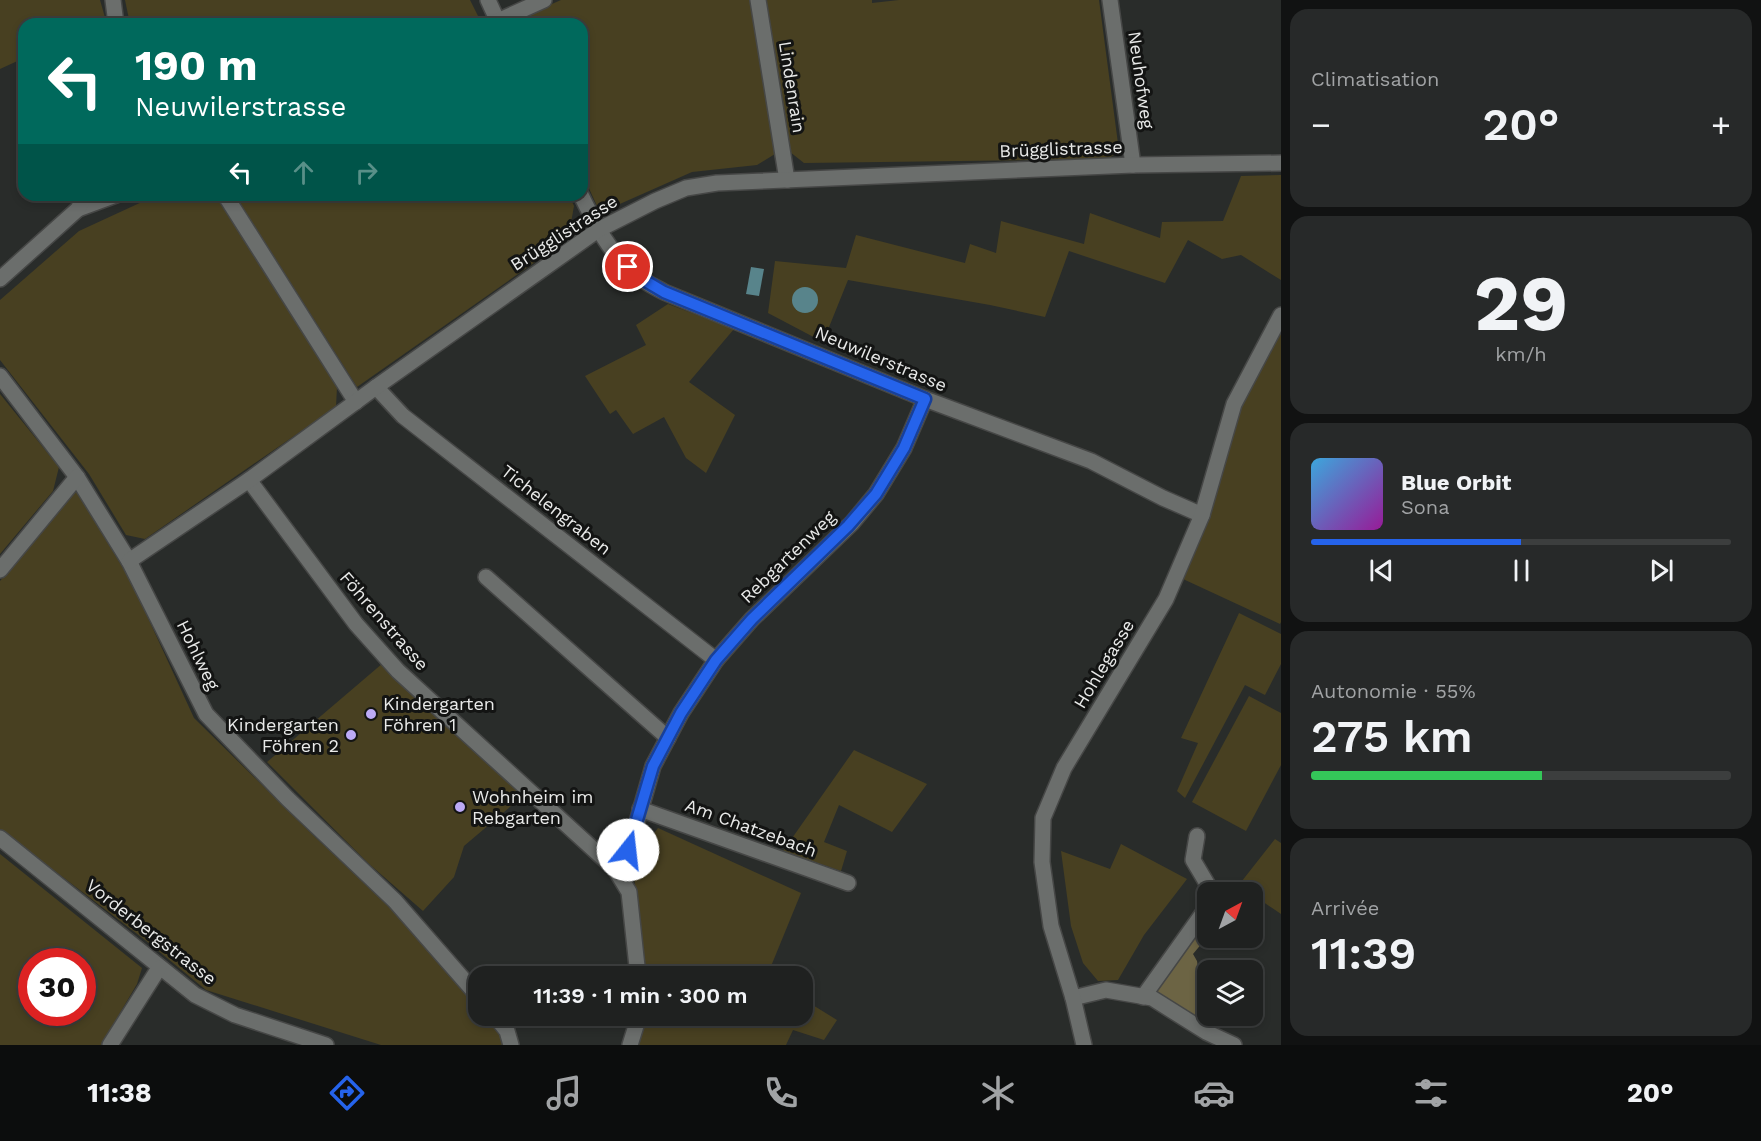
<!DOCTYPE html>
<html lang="fr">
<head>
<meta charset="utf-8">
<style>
  :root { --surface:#1f2120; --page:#272929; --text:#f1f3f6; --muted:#a1a3a5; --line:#3c3e3e; --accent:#2563eb }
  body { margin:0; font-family:"Work Sans",sans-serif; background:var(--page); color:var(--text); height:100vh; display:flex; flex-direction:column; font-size:22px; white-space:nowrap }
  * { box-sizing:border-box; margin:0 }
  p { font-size:20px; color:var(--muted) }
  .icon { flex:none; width:33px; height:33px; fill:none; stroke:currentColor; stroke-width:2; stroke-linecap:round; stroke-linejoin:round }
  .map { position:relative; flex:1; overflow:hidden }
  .sheet { display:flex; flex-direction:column; gap:9px; padding:9px; background:#111212; width:480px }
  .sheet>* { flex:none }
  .hud { position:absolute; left:18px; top:18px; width:570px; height:183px; border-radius:18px; box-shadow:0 3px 9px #0003,0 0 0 2px var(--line); background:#00695c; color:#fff; overflow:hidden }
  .needle { width:39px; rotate:41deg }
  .tools { position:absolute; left:1197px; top:882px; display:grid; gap:12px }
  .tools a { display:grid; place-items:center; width:66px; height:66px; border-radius:12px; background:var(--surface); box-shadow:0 3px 9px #0003,0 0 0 2px var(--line); font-size:30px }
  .speed { position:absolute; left:18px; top:948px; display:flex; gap:12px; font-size:30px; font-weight:700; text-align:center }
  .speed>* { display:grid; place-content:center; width:78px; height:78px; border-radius:50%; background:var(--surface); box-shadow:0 3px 9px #0003,0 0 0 2px var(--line); line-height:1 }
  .speed .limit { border:9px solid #d22; background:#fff; color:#111 }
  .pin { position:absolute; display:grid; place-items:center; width:51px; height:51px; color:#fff; margin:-26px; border:3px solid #fff; border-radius:50%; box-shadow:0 2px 6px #0007 }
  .me { position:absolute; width:66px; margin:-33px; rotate:16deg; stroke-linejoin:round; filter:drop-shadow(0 0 4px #0008) }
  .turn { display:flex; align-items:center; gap:21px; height:126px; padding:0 18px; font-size:27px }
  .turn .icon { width:78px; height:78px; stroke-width:2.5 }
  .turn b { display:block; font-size:42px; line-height:51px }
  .lanes { display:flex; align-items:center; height:57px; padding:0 18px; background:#0003; justify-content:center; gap:30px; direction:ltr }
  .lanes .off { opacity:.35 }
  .big { font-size:45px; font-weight:600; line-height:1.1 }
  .sheet .card { flex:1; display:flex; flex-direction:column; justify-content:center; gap:9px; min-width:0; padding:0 21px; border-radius:18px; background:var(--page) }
  .sheet .dial { align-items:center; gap:0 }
  .dial b { font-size:78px; line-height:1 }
  .song { display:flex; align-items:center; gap:18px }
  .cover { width:72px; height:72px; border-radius:9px; background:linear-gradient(135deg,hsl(200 70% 55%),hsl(300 70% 35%)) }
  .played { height:6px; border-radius:3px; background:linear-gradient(90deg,var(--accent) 50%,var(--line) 50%) }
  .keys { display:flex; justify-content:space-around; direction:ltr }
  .heat { display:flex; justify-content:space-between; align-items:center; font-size:33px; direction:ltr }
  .charge { height:9px; border-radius:4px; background:linear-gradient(90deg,#34c759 55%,var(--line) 0) }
  .trip { position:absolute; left:468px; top:966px; width:345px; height:60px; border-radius:18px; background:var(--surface); box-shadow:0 3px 9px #0003,0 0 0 2px var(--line); font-weight:600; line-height:60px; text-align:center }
  .tab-bar { display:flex; height:96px; justify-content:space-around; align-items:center; background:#0c0d0d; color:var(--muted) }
  .tab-bar .icon { width:42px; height:42px }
  .tab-bar .on { color:var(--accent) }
  .tab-bar b { font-size:27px; color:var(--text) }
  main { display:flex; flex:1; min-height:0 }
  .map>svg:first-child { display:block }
  .green { fill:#484021; fill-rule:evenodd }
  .forest { fill:#6c6444 }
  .water { fill:#58848b }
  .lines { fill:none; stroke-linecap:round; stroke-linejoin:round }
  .street-casing { stroke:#464746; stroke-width:18 }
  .street { stroke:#6b6e6c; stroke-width:15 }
  .route-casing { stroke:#184099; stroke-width:15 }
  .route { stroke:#2563eb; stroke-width:10 }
  .poi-dot { fill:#bcaaf6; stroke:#131413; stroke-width:2 }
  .labels { text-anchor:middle; stroke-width:6; stroke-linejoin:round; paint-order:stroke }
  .street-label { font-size:18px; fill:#e9eae9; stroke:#131413 }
  .poi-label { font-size:18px; fill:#e9eae9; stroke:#131413; text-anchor:start }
</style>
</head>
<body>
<main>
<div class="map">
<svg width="1281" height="1045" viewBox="0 0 1281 1045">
  <rect width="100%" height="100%" fill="#292c2a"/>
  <g class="green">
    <path d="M0 0H100L106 21 100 24H24V58L0 69Z"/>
    <path d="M125 0H470L479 18 465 24H130Z"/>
    <path d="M561 0H751L775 154 757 165 692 172 613 207 597 206 582 173V24H521L529 14Z"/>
    <path d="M765 0H872V3L899 0H1099L1119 151 1108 159 804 163 790 152Z"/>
    <path d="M1281 175V280L1241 255 1222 259 1188 240 1165 283 1069 251 1045 317 990 305 848 280 823 342 768 313 775 261 846 268 856 235 965 263 970 244 996 253 1001 221 1084 244 1090 213 1160 238 1162 222 1223 221 1241 176Z"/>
    <path d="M157 195H215L337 387 336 407 145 539 126 535 89 474 0 360V300L79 231Z"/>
    <path d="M235 195H569L574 206 568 239 357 387Z"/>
    <path d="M668 304 734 329 689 382 735 415 706 473 686 458 664 417 633 434 616 410 610 414 585 376 646 345 636 325Z"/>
    <path d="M1281 332V622L1280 624 1183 579 1210 514 1241 406Z"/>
    <path d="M0 394 59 467 53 491 0 554Z"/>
    <path d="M76 491 131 581 194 718 316 838 380 896 478 1008V1016H485L497 1029 504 1045H381L206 990 145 940 0 829V581Z"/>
    <path d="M1239 613 1281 634V664L1265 695 1245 685 1185 798 1177 791 1198 743 1181 738Z"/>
    <path d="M383 663 524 795 464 846 454 877 423 911 368 863 267 762Z"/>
    <path d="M1249 696 1281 713V765L1246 831 1192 802Z"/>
    <path d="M854 750 927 784 892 832 839 805 824 842 847 851 841 871 783 851Z"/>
    <path d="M658 828 801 893 767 976H647L632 862Z"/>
    <path d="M1275 839 1281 843V914L1253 895 1252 892H1249L1238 886Z"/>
    <path d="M1121 844 1187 879 1144 935 1118 980 1098 981 1083 963 1071 926 1061 851 1110 869Z"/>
    <path d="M0 854 142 968 137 984 101 1045H0ZM32 962H82V1012H32Z"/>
    <path d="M803 999 837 1020 824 1040 793 1030 786 1045H638L647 1016H802Z"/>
  </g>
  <path class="forest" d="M1197 933 1203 942 1193 954 1197 961 1204 1010 1195 1020 1151 993Z"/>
  <g class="water">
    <path d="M751 267 764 269 759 296 746 294Z"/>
    <circle cx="805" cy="300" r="13"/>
  </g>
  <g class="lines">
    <g class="street-casing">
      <g id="street">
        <path d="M113 0 116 24"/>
        <path d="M488 0 499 24"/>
        <path d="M758 0 787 180"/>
        <path d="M1110 0 1133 165"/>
        <path d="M491 24 544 0"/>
        <path d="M225 195 356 402"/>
        <path d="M581 195C595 224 610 254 636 275 644 282 655 287 664 292L925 399 1091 461 1163 498 1202 515"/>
        <path d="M78 209 116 195"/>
        <path d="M0 279 78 209 85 195"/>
        <path d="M0 376 77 477 129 561 206 714 288 799 395 901 478 996"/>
        <path d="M376 387 403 416 716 660"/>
        <path d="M249 480 356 624 398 671 615 869"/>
        <path d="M129 561 249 480 376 387 598 230 655 201 686 188 717 183 1133 165 1281 163"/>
        <path d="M0 570 77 477"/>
        <path d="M486 577 668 738"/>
        <path d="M640 809 848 883"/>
        <path d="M1197 836 1193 860 1212 892"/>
        <path d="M0 838 195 995 235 1015 326 1045"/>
        <path d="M638 976 629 892 615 869 629 850 653 766 681 713 716 660 752 619 852 523 876 494 904 448 925 399"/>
        <path d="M1143 997 1208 906"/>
        <path d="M1073 998 1106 990 1152 998 1206 1032 1234 1045"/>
        <path d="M495 1016 507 1031 511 1045"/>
        <path d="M110 1045 159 968"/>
        <path d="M630 1045 639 1016"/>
        <path d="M1084 1045 1073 998 1051 926 1042 862 1043 818 1064 768 1166 599 1202 515 1234 404 1281 315"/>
      </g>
    </g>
    <use href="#street" class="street"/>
  </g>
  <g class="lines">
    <g class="route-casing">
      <path id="route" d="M628 267 637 276 664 292 925 399 904 448 876 494 848 526 752 619 716 660 681 713 653 766 628 850"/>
    </g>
    <use href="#route" class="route"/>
  </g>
  <g class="poi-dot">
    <circle cx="371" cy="714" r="6"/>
    <circle cx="351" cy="735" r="6"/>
    <circle cx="460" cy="807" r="6"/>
  </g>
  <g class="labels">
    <g class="street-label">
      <text transform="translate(1141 80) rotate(82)" y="6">Neuhofweg</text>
      <text transform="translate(792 87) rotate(81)" y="6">Lindenrain</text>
      <text transform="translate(1061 149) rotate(-2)" y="6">Brügglistrasse</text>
      <text transform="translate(564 233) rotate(-33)" y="6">Brügglistrasse</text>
      <text transform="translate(881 359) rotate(23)" y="6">Neuwilerstrasse</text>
      <text transform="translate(556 510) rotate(38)" y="6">Tichelengraben</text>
      <text transform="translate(788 557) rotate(-44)" y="6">Rebgartenweg</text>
      <text transform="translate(384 621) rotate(49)" y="6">Föhrenstrasse</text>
      <text transform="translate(198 655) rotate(64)" y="6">Hohlweg</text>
      <text transform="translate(1104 664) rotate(-59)" y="6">Hohlegasse</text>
      <text transform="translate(751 828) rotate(20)" y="6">Am Chatzebach</text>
      <text transform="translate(151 932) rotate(38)" y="6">Vorderbergstrasse</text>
    </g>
    <g class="poi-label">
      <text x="383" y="710">Kindergarten<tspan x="383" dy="21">Föhren 1</tspan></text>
      <text x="339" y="731" text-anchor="end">Kindergarten<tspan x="339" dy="21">Föhren 2</tspan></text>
      <text x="472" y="803">Wohnheim im<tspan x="472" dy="21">Rebgarten</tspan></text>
    </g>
  </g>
</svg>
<div class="tools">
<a><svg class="needle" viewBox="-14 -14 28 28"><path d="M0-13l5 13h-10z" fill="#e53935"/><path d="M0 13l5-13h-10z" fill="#a1a3a5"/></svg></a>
<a><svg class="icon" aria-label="layers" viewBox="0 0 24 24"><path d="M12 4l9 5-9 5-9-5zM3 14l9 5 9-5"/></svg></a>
</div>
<div class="speed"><div class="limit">30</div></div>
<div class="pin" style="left:628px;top:267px;background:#d93025"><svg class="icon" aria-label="arrive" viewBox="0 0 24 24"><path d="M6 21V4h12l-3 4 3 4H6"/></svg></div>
<svg class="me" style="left:628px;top:850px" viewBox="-20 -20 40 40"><circle r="19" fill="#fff"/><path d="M0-13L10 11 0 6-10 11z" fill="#2563eb"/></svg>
<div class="trip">11:39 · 1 min · 300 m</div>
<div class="hud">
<div class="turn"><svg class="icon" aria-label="left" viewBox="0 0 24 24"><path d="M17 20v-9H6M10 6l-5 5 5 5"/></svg><div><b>190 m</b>Neuwilerstrasse</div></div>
<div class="lanes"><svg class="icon" aria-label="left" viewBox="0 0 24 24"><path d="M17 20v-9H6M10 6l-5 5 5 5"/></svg><svg class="icon off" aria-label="ahead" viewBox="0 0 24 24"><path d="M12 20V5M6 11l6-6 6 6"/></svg><svg class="icon off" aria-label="right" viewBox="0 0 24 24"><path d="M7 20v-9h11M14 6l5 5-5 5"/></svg></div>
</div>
</div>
<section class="sheet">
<div class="card"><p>Climatisation</p>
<div class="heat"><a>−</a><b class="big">20°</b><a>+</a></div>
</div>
<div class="card dial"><b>29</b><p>km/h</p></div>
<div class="card">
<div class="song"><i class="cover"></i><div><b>Blue Orbit</b><p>Sona</p></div></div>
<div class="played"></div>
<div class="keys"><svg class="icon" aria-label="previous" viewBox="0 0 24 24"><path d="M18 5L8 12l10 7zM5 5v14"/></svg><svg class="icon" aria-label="pause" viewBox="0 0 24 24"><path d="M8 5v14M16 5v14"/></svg><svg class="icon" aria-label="next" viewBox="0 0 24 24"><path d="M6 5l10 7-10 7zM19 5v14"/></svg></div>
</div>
<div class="card"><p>Autonomie · 55%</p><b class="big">275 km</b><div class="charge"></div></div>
<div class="card"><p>Arrivée</p><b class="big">11:39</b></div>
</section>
</main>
<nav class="tab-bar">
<b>11:38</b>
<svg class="icon on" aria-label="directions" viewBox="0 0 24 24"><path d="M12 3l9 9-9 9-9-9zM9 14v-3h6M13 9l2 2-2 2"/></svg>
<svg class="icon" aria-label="music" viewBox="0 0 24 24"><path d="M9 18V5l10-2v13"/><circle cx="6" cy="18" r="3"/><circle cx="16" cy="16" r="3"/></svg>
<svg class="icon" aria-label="phone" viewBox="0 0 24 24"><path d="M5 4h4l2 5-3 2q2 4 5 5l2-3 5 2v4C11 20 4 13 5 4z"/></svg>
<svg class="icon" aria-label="climate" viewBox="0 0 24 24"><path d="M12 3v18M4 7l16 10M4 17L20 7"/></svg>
<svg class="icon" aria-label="car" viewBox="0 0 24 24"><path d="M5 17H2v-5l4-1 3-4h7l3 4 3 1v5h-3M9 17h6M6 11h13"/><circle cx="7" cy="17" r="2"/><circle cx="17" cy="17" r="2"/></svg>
<svg class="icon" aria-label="filters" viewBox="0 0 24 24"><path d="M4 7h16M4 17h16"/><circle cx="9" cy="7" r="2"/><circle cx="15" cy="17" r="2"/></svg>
<b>20°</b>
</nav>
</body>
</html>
